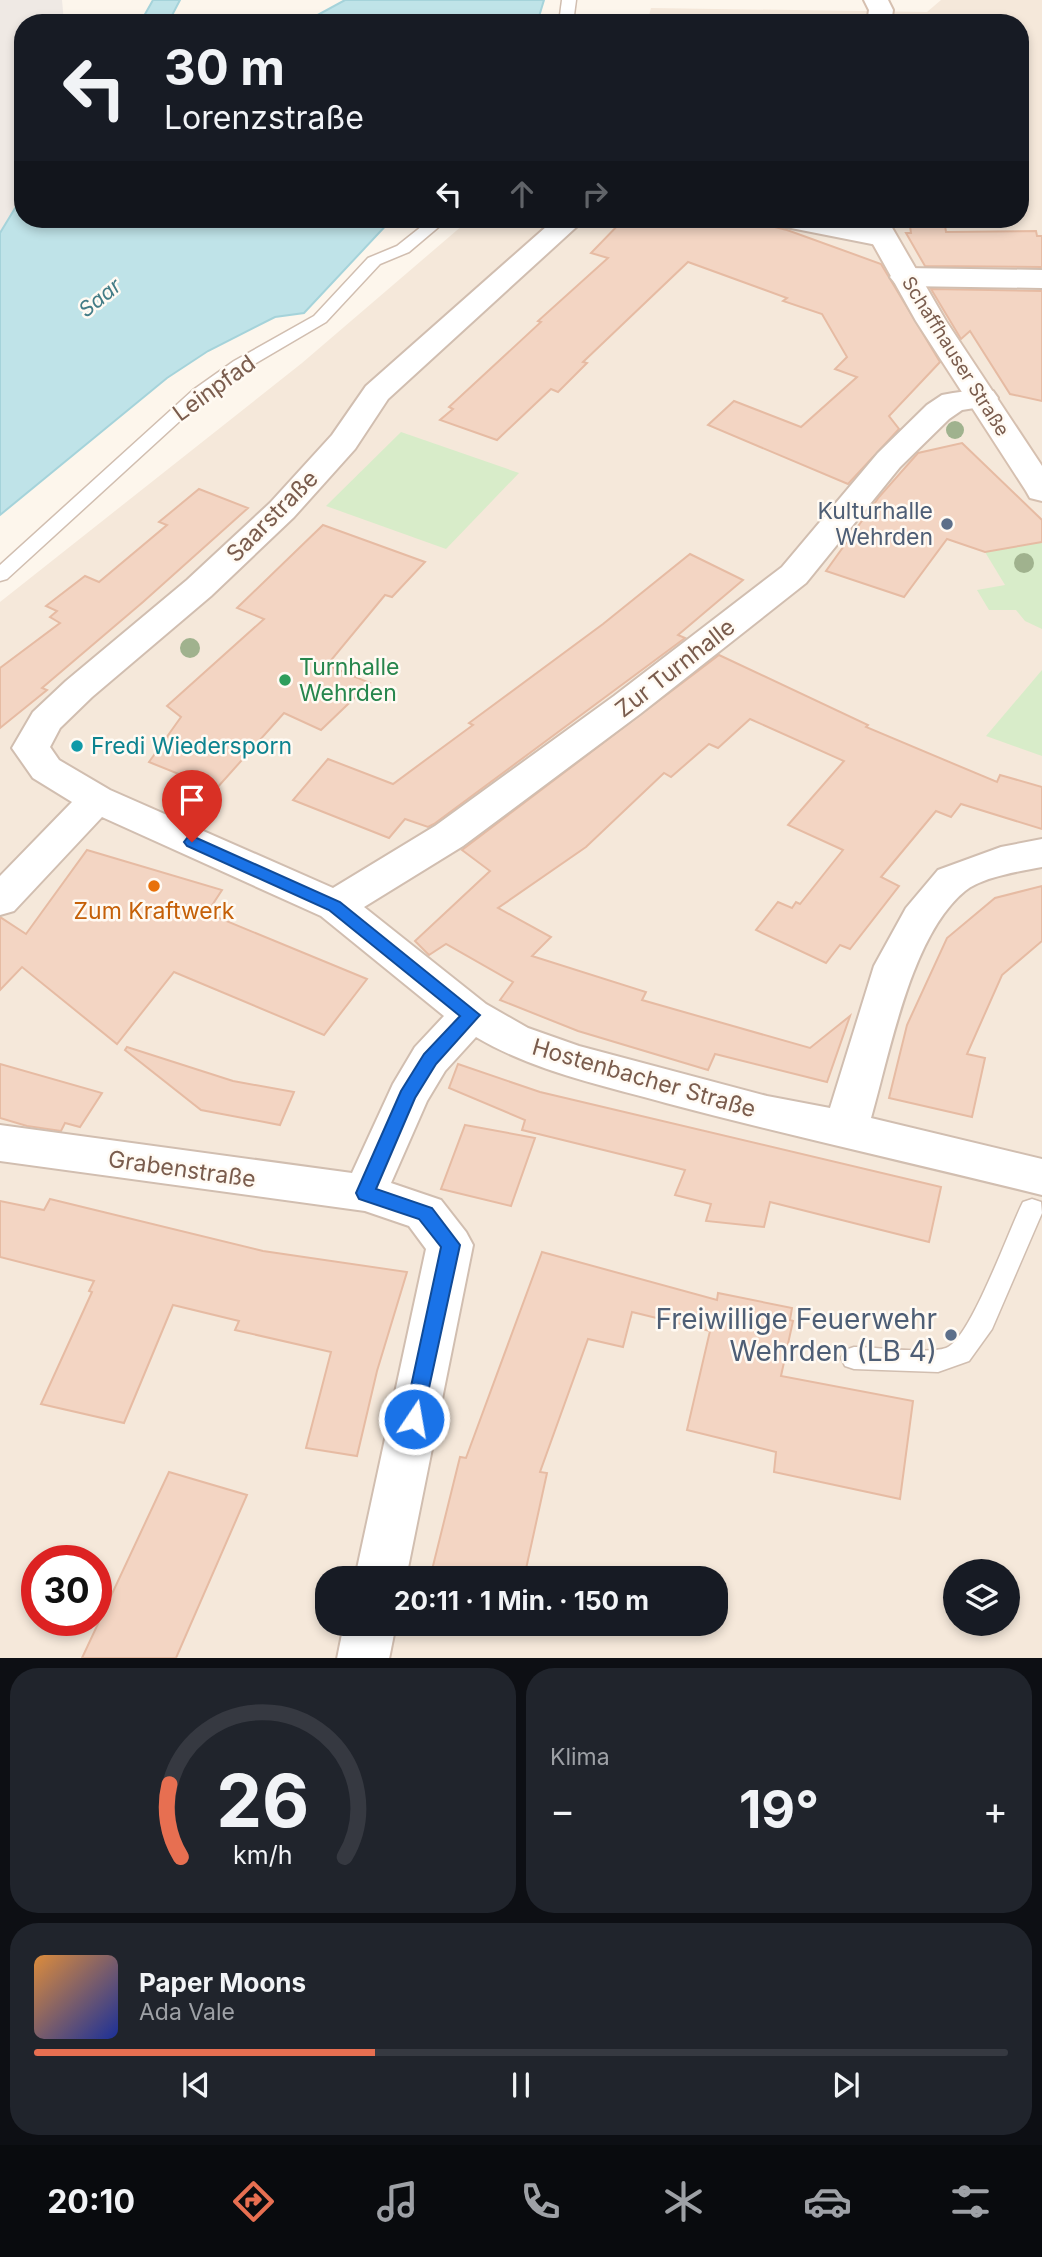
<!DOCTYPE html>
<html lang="de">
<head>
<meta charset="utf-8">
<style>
  :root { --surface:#171b24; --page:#20242c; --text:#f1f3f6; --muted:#9ea1a6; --line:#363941; --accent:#e76f51 }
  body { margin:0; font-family:Inter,sans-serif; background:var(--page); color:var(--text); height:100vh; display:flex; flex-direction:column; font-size:26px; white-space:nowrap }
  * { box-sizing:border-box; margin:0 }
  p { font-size:23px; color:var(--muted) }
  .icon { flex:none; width:38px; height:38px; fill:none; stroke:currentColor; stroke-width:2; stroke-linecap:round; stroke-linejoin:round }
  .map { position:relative; height:1658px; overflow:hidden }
  .panel { display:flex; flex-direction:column; gap:10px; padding:10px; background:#0d0f14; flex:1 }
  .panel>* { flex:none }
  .banner { position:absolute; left:14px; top:14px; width:1015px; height:214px; border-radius:28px; box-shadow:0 4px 10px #0003; background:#171b24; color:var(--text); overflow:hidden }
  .buttons { position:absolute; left:943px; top:1559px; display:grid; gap:14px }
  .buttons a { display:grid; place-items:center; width:77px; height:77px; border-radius:50%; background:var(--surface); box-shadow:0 4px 10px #0003; font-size:35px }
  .speed { position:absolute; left:21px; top:1545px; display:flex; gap:14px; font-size:35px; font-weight:700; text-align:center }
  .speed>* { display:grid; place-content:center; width:91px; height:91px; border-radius:50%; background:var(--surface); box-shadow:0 4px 10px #0003; line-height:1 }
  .speed .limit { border:10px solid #d22; background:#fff; color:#111 }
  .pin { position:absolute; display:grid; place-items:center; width:60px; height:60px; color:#fff; margin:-72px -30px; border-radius:50% 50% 50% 0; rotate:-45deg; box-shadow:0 0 7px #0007 }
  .pin .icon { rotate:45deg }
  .me { position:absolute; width:77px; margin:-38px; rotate:12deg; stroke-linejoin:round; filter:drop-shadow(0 0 5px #0008) }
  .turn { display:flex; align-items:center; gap:24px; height:147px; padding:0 35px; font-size:32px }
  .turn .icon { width:91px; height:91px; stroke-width:2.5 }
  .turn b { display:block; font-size:49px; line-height:60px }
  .lanes { display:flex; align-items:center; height:66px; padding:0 35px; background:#0003; justify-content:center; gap:35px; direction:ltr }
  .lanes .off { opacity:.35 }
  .big { font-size:52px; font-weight:700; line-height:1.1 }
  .panel .widget { flex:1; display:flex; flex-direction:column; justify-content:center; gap:10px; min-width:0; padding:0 24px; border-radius:28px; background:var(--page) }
  .panel .dial { align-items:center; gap:0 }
  .dial svg { height:182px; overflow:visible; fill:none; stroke:var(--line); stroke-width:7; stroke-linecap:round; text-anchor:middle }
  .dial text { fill:var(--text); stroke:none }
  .song { display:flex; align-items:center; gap:21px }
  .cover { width:84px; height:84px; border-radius:10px; background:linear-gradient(135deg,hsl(30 70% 55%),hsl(230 70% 35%)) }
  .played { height:7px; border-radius:4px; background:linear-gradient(90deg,var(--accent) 35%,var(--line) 35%) }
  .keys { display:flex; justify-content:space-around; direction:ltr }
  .heat { display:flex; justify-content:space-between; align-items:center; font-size:38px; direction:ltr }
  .panel .tiles { flex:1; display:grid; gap:10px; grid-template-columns:1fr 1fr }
  .widget:last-child { grid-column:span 2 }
  .trip { position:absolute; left:315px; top:1566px; width:413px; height:70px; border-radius:28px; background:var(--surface); box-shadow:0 4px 10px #0003; font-weight:700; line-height:70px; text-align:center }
  .dock { display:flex; height:112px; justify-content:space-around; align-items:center; background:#090b0e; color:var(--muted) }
  .dock .icon { width:49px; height:49px }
  .dock .current { color:var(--accent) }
  .dock b { font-size:32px; color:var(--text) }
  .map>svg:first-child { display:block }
  .residential { fill:#f5e8da; fill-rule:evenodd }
  .industrial { fill:#efe9e4 }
  .green { fill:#d8ecc9 }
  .water { fill:#bfe3e8; stroke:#a5d3da; stroke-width:2 }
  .building { fill:#f3d5c3; stroke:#e6bba3; stroke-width:2 }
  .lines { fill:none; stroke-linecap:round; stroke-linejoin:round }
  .lane-casing { stroke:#d1beb0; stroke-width:3 }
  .street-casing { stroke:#d1beb0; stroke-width:4 }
  .secondary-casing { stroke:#d6c0b0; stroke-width:4 }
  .lane { fill:#fff; fill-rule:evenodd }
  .street { fill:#fff; fill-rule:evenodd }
  .secondary { fill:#fff; fill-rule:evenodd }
  .tree { fill:#a0b28e }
  .route { fill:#1a73e8; stroke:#114b97; stroke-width:2 }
  .service-dot { fill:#5c6f8a; stroke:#fffaf3; stroke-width:2.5 }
  .leisure-dot { fill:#2e9e5b; stroke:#fffaf3; stroke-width:2.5 }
  .culture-dot { fill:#0f9aa8; stroke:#fffaf3; stroke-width:2.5 }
  .food-dot { fill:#e8710a; stroke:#fffaf3; stroke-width:2.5 }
  .labels { text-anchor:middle; stroke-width:5; stroke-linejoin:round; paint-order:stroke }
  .far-street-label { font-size:19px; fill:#7a5c4d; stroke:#fffaf3 }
  .far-water-label { font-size:21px; font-style:italic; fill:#437c86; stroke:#fffaf3 }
  .street-label { font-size:23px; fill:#7a5c4d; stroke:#fffaf3 }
  .service-label { font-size:23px; fill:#4e5e75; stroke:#fffaf3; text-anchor:end }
  .leisure-label { font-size:23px; fill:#27864d; stroke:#fffaf3; text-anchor:start }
  .culture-label { font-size:23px; fill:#0d838f; stroke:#fffaf3; text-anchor:start }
  .food-label { font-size:23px; fill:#c56008; stroke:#fffaf3 }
  .near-service-label { font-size:28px; fill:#4e5e75; stroke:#fffaf3; text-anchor:end }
</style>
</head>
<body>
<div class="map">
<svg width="1042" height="1659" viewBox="0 0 1042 1659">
  <rect width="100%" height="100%" fill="#fdf6ec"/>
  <path class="residential" d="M941 0H1042V1658L0 1659V602L302 363 470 219H1020V23H647L651 8 927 12ZM37 1561H96V1620H37ZM956 1572H1008V1624H956ZM327 1578H716V1624H327Z"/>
  <path class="industrial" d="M0 0H62L64 23H23V195L0 233Z"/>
  <g class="green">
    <path d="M401 432 519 473 446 549 326 506Z"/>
    <path d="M1042 542V629L1025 621 1016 610H989L977 590 1005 585 985 552Z"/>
    <path d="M1042 670V756L986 736Z"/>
  </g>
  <g class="water">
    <path d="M153 0H180L168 23H140Z"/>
    <path d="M345 0H544L537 23H303Z"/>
    <path d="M23 195V219H392L304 313 275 317 208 351 167 378 0 515V233Z"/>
  </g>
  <g class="building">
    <path d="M624 219H742L787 230 881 264 940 362 889 416 899 429 848 484 708 425 734 401 801 427 857 377 835 369 847 357 822 314 783 301 787 298 688 262 583 362 587 363 558 392 551 389 497 440 440 420 453 409 449 407 541 322 538 321 608 258 591 253Z"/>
    <path d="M909 219H944L946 232 1036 231 1037 236H1042V267L925 266 906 233H911Z"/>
    <path d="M931 289 1042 291V401L1010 394 970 331 961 339Z"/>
    <path d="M962 443 1042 520V542L985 552 947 539 904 597 826 571 879 497 918 453Z"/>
    <path d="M199 489 248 508 143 602 42 688 47 690 0 728V668L60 623 50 617 57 611 46 606 85 576 99 582 167 525 159 522Z"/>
    <path d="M323 525 425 562 392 597 385 595 327 665 370 683 321 730 284 713 216 789 149 762 181 717 167 706 264 619 237 608Z"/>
    <path d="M690 554 743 580 678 635 685 638 434 824 428 827 405 819 389 838 293 800 328 759 393 784 473 725 469 723 603 624Z"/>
    <path d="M719 655 868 725 866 727 997 782 1000 775 1042 787V829L961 804 951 817 936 811 881 877 899 886 850 949 840 945 826 963 756 930 778 902 792 908 796 902 800 904 843 850 788 825 844 761 750 719 718 748 709 744 671 777 664 773 586 847 498 908 551 937 532 956 646 992 642 1000 810 1048 850 1016 827 1082 715 1054 708 1070 578 1031 500 1000 513 982 446 944 429 955 415 941 490 871 462 850Z"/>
    <path d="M87 850 222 890 207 913 367 979 324 1035 174 972 117 1044 22 967 0 990V917L26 934Z"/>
    <path d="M1042 886V941L1002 975 967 1054 985 1058 972 1117 889 1098 907 1025 947 938 995 898Z"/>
    <path d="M127 1047 233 1081 294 1092 280 1125 201 1110 125 1050Z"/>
    <path d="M0 1064 102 1093 80 1127 65 1123 61 1131 27 1126 0 1118Z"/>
    <path d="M458 1064 540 1092 941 1187 929 1242 770 1202 764 1227 706 1221 711 1204 675 1195 685 1170 522 1130 525 1120 449 1088Z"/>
    <path d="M465 1125 535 1138 511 1206 441 1189Z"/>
    <path d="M50 1199 263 1251 407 1272 377 1371 357 1456 306 1448 331 1352 235 1330 239 1321 173 1305 124 1423 41 1404 92 1292 89 1291 94 1281 0 1257V1201L44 1210Z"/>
    <path d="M542 1252 717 1300 718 1293 792 1308 790 1320 793 1321 781 1376 913 1401 900 1499 774 1472 776 1452 687 1430 710 1331 632 1312 623 1347 588 1339 540 1472 547 1473 524 1578H430L460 1457 466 1458Z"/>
    <path d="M169 1472 247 1495 176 1658H82Z"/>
  </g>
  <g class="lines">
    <g class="lane-casing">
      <g id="lane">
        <path d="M562 0H576L573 23H559Z"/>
        <path d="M431 219H448L409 252 380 264 326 322 246 369 205 398 7 579 0 581V565L193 390 234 361 314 316 368 258 397 246Z"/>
        <path d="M1032 1199 1041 1202 1042 1213 992 1329 969 1361 938 1372 854 1369 845 1366 841 1358 845 1350 854 1347C875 1347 929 1354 946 1348 970 1340 1009 1229 1023 1202Z"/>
      </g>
    </g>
    <g class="street-casing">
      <g id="street">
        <path d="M555 219H585L388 399 355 449 294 517 211 596 92 697 60 728 50 747 59 760 110 790 333 888 435 826 614 696 782 567 878 453 927 405 942 395 953 393 982 389 993 391 998 398 993 405 962 410 949 419 900 467 806 583 640 714 463 846 364 907 486 1004 528 1028 579 1046 767 1096 830 1108 874 966 906 908 938 870 1001 847 1042 839V867C1021 871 982 877 965 891 911 935 890 1052 871 1118L1042 1159V1195C917 1164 790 1136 666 1103 601 1085 534 1071 476 1037L445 1071 427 1101 391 1183 441 1200 466 1232 473 1245 406 1578H355L426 1249 409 1226 365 1211 0 1161V1125L352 1173 393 1084 415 1047 444 1016 321 916 102 817 14 911 0 915V876L72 802 33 778 12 748 33 712 66 681 187 580 270 503 332 435 366 386Z"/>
        <path d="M772 219H830L892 231 896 237 892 243 882 246 786 227 776 225Z"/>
        <path d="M905 268 1042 270V288L905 286 895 283 890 277 895 271Z"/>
        <path d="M344 1624H396L389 1659H337Z"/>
      </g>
    </g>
    <g class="secondary-casing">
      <g id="secondary">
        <path d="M864 0H888L893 10 891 23H867L869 10Z"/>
        <path d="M859 219H887L946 321 1042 466V501L1030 498 1026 491 916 321Z"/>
      </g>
    </g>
    <use href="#lane" class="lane"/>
    <use href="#street" class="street"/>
    <use href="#secondary" class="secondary"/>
  </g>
  <g class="tree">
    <circle cx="955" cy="430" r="9"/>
    <circle cx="1024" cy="563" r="10"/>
    <circle cx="190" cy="648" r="10"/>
  </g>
  <path class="route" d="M192 836 340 902 480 1015 436 1064 415 1098 376 1189 432 1208 460 1245 421 1425 414 1427 406 1425 404 1419 441 1247 419 1219 359 1199 356 1193 401 1091 424 1054 460 1016 329 910 187 846 184 842 187 838Z"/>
  <g class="service-dot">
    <circle cx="947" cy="524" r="7"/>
    <circle cx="951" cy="1335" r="7"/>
  </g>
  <circle class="leisure-dot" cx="285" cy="680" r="7"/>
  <circle class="culture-dot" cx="77" cy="746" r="7"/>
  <circle class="food-dot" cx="154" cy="886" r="7"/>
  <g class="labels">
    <g class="far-street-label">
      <text transform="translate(956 356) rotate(58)" y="7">Schaffhauser Straße</text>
    </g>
    <g class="far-water-label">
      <text transform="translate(100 298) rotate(-39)" y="7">Saar</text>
    </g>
    <g class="street-label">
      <text transform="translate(214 388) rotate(-36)" y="8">Leinpfad</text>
      <text transform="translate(272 516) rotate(-45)" y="8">Saarstraße</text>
      <text transform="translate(675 668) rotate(-38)" y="8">Zur Turnhalle</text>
      <text transform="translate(644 1078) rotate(16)" y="8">Hostenbacher Straße</text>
      <text transform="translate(182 1169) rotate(8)" y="8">Grabenstraße</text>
    </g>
    <g class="service-label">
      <text x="933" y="519">Kulturhalle<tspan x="933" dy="26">Wehrden</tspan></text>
    </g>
    <g class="leisure-label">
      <text x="299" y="675">Turnhalle<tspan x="299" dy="26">Wehrden</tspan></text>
    </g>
    <g class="culture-label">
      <text x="91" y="754">Fredi Wiedersporn</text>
    </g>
    <g class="food-label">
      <text x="154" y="919">Zum Kraftwerk</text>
    </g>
    <g class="near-service-label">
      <text x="937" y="1329">Freiwillige Feuerwehr<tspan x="937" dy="32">Wehrden (LB 4)</tspan></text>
    </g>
  </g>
</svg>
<div class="buttons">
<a><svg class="icon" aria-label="layers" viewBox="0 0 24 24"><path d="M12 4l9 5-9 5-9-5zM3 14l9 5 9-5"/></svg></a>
</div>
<div class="speed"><div class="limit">30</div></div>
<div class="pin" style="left:192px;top:842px;background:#d93025"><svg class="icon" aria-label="arrive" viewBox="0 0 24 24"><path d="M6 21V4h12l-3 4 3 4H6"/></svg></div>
<svg class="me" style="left:414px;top:1419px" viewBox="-20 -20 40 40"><circle r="17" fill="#1a73e8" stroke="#fff" stroke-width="3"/><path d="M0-11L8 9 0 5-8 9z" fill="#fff"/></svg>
<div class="trip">20:11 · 1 Min. · 150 m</div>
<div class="banner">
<div class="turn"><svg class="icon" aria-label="left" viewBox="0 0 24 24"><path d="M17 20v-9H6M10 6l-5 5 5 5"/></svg><div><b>30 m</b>Lorenzstraße</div></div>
<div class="lanes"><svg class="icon" aria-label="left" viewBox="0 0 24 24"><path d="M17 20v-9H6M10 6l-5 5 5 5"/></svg><svg class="icon off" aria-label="ahead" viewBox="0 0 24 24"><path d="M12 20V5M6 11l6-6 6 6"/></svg><svg class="icon off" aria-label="right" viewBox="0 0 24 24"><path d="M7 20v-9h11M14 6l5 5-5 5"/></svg></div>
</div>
</div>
<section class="panel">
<div class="tiles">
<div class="widget dial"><svg viewBox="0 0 100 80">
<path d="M14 69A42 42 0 1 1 86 69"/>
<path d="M14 69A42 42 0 0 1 9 37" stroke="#e76f51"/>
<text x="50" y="56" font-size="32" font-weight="700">26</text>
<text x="50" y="72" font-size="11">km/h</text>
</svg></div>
<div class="widget"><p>Klima</p>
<div class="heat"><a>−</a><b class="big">19°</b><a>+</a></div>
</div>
<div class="widget">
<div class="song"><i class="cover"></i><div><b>Paper Moons</b><p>Ada Vale</p></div></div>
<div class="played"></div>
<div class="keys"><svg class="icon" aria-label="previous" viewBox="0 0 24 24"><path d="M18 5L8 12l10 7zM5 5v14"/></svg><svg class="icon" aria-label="pause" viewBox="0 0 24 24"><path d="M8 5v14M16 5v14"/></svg><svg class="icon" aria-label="next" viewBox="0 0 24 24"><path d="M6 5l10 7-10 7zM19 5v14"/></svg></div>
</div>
</div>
</section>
<nav class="dock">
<b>20:10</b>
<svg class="icon current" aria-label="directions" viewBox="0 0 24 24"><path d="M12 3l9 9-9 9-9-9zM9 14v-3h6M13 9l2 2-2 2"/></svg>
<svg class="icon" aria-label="music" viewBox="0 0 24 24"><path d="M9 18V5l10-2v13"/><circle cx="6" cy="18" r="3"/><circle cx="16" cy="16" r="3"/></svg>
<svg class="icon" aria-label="phone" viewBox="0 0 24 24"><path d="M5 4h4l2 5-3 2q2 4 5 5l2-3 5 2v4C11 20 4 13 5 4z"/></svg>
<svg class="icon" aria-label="climate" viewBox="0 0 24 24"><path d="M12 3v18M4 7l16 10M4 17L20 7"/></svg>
<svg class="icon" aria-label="car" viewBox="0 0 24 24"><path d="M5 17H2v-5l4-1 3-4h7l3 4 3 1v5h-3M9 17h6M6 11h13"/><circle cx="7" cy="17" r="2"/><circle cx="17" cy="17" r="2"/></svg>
<svg class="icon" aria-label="filters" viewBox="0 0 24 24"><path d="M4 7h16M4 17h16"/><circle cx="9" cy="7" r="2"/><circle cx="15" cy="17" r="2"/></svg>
</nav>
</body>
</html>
